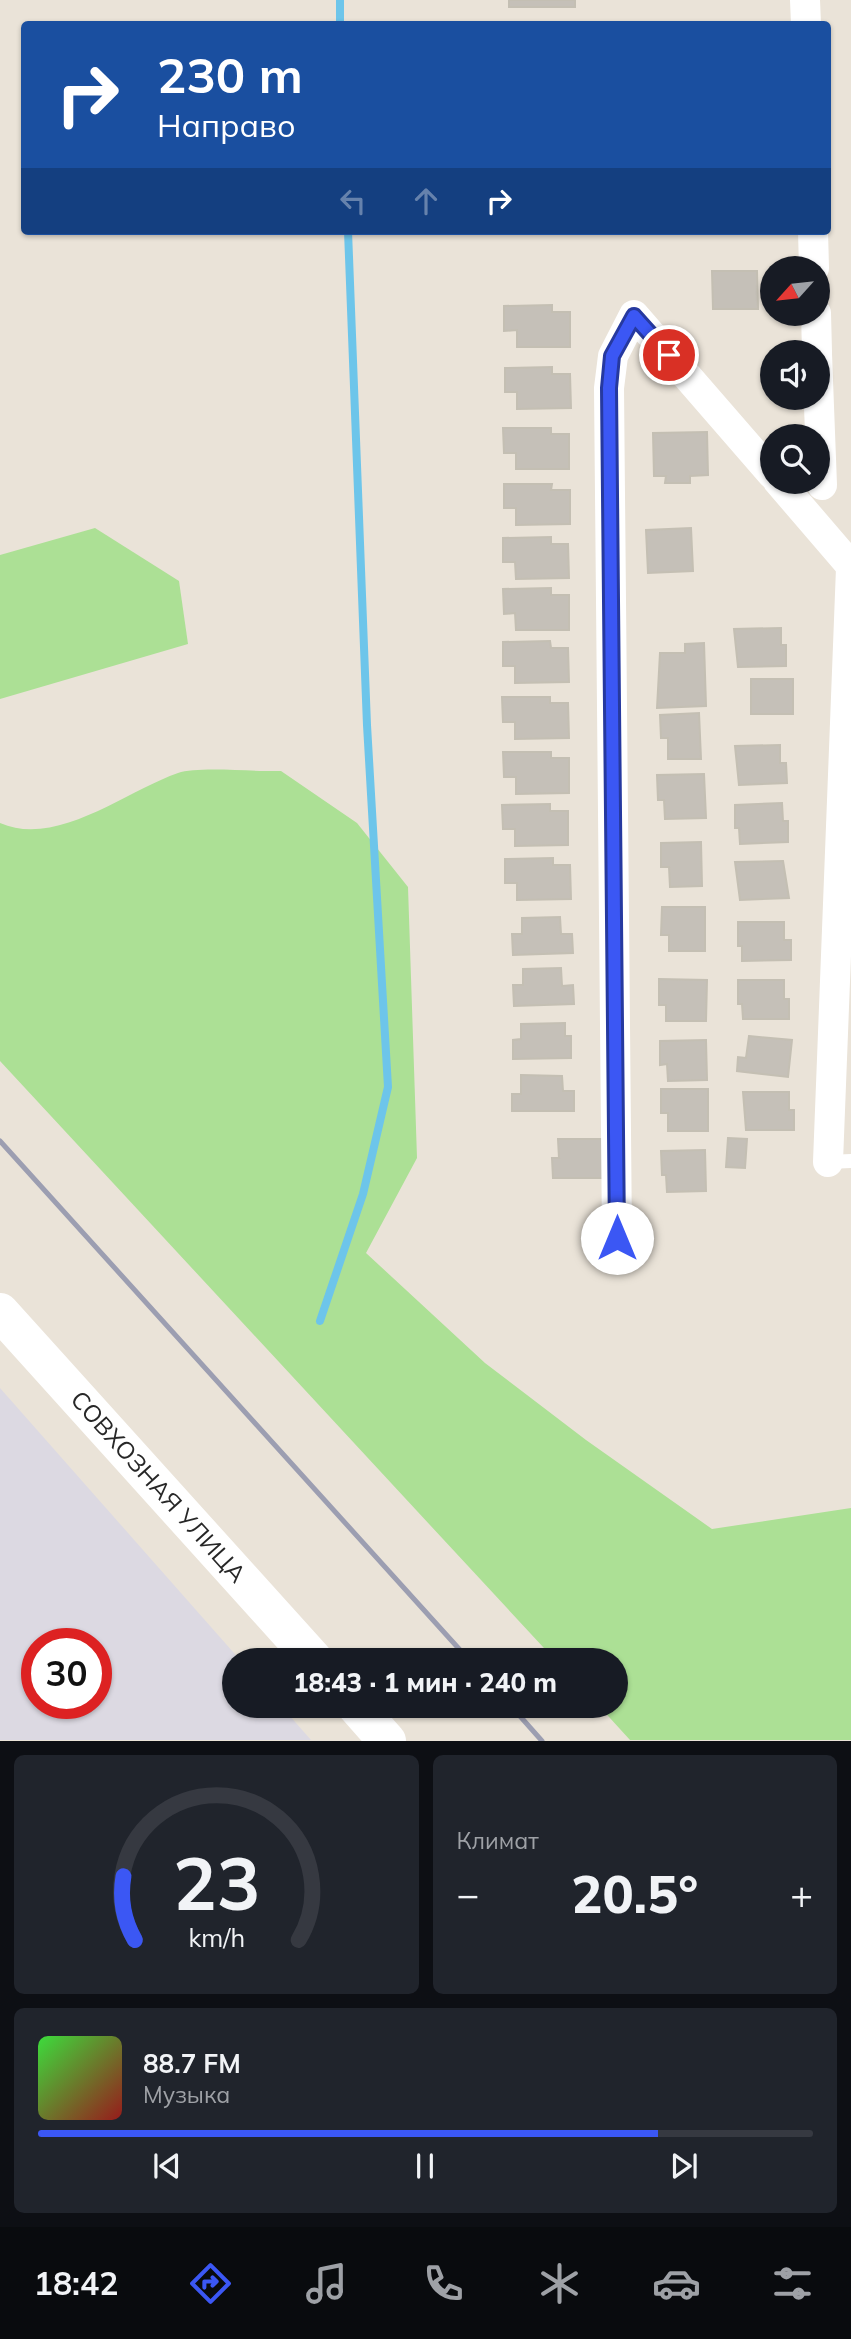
<!DOCTYPE html>
<html lang="ru">
<head>
<meta charset="utf-8">
<style>
  :root { --surface:#171b24; --page:#20242c; --text:#f1f3f6; --muted:#9ea1a6; --line:#363941; --accent:#3b57f4 }
  body { margin:0; font-family:Mulish,sans-serif; background:var(--page); color:var(--text); height:100vh; display:flex; flex-direction:column; font-size:26px; white-space:nowrap }
  * { box-sizing:border-box; margin:0 }
  p { font-size:23px; color:var(--muted) }
  .icon { flex:none; width:38px; height:38px; fill:none; stroke:currentColor; stroke-width:2; stroke-linecap:round; stroke-linejoin:round }
  .map { position:relative; height:1741px; overflow:hidden }
  .sheet { display:flex; flex-direction:column; gap:14px; padding:14px; background:#0d0f14; flex:1 }
  .sheet>* { flex:none }
  .banner { position:absolute; left:21px; top:21px; width:810px; height:214px; border-radius:7px; box-shadow:0 2px 5px #0004; background:#1a4fa0; color:#fff; overflow:hidden }
  .needle { width:46px; rotate:243deg }
  .tools { position:absolute; left:760px; top:256px; display:grid; gap:14px }
  .tools a { display:grid; place-items:center; width:70px; height:70px; border-radius:50%; background:var(--surface); box-shadow:0 2px 5px #0004; font-size:35px }
  .speed { position:absolute; left:21px; top:1628px; display:flex; gap:14px; font-size:35px; font-weight:700; text-align:center }
  .speed>* { display:grid; place-content:center; width:91px; height:91px; border-radius:50%; background:var(--surface); box-shadow:0 2px 5px #0004; line-height:1 }
  .speed .limit { border:10px solid #d22; background:#fff; color:#111 }
  .pin { position:absolute; display:grid; place-items:center; width:60px; height:60px; color:#fff; margin:-30px; border:4px solid #fff; border-radius:50%; box-shadow:0 2px 7px #0007 }
  .me { position:absolute; width:77px; margin:-38px; rotate:0deg; stroke-linejoin:round; filter:drop-shadow(0 0 5px #0008) }
  .turn { display:flex; align-items:center; gap:24px; height:147px; padding:0 21px; font-size:32px }
  .turn .icon { width:91px; height:91px; stroke-width:2.5 }
  .turn b { display:block; font-size:49px; line-height:60px }
  .lanes { display:flex; align-items:center; height:66px; padding:0 21px; background:#0003; justify-content:center; gap:35px; direction:ltr }
  .lanes .off { opacity:.35 }
  .big { font-size:52px; font-weight:800; line-height:1.1 }
  .sheet .widget { flex:1; display:flex; flex-direction:column; justify-content:center; gap:10px; min-width:0; padding:0 24px; border-radius:10px; background:var(--page) }
  .sheet .dial { align-items:center; gap:0 }
  .dial svg { height:182px; overflow:visible; fill:none; stroke:var(--line); stroke-width:7; stroke-linecap:round; text-anchor:middle }
  .dial text { fill:var(--text); stroke:none }
  .song { display:flex; align-items:center; gap:21px }
  .cover { width:84px; height:84px; border-radius:10px; background:linear-gradient(135deg,hsl(120 70% 55%),hsl(0 70% 35%)) }
  .played { height:7px; border-radius:4px; background:linear-gradient(90deg,var(--accent) 80%,var(--line) 80%) }
  .keys { display:flex; justify-content:space-around; direction:ltr }
  .heat { display:flex; justify-content:space-between; align-items:center; font-size:38px; direction:ltr }
  .sheet .tiles { flex:1; display:grid; gap:14px; grid-template-columns:1fr 1fr }
  .widget:last-child { grid-column:span 2 }
  .trip { position:absolute; left:222px; top:1648px; width:406px; height:70px; border-radius:35px; background:var(--surface); box-shadow:0 2px 5px #0004; font-weight:800; line-height:70px; text-align:center }
  .dock { display:flex; height:112px; justify-content:space-around; align-items:center; background:#090b0e; color:var(--muted) }
  .dock .icon { width:49px; height:49px }
  .dock .current { color:var(--accent) }
  .dock b { font-size:32px; color:var(--text) }
  .map>svg:first-child { display:block }
  .industrial { fill:#dcd9e2; fill-rule:evenodd }
  .green { fill:#ace095 }
  .lines { fill:none; stroke-linecap:round; stroke-linejoin:round }
  .stream { stroke:#6dc5ea; stroke-width:8 }
  .building { fill:#c5c0b8; stroke:#c4bfb3; stroke-width:2 }
  .lane { stroke:#fff; stroke-width:14 }
  .street { stroke:#fff; stroke-width:30 }
  .secondary { stroke:#fff; stroke-width:38 }
  .rail { stroke:#9c9eb1; stroke-width:5 }
  .route-casing { stroke:#26399f; stroke-width:18 }
  .route { stroke:#3b57f4; stroke-width:12 }
  .labels { text-anchor:middle; stroke-width:7; stroke-linejoin:round; paint-order:stroke }
  .street-label { font-size:24px; fill:#272727; stroke:#fff }
</style>
</head>
<body>
<div class="map">
<svg width="851" height="1741" viewBox="0 0 851 1741">
  <rect width="100%" height="100%" fill="#eae3d8"/>
  <path class="industrial" d="M0 1388 241 1661H234V1706H281L311 1740H0ZM37 1643H96V1703H37Z"/>
  <g class="green">
    <path d="M95 528 179 581 188 644 0 699V555Z"/>
    <path d="M281 771 357 823 408 887 417 1158 366 1253 485 1363 586 1440 712 1529 851 1508V1740H630L599 1706H616V1661H556L0 1061V823C57 848 126 791 178 773 198 766 256 772 281 771Z"/>
  </g>
  <g class="lines">
    <g class="stream">
      <path d="M340 0V24"/>
      <path d="M320 1321 363 1194 388 1087 367 725 348 231"/>
    </g>
  </g>
  <g class="building">
    <rect x="509" y="0" width="66" height="7"/>
    <path d="M712 271H757L758 309H713Z"/>
    <path d="M552 305V312H570V347H517V330L504 331V306Z"/>
    <path d="M552 367V374H570L571 408 517 409V392H505V368Z"/>
    <path d="M503 428H551V434H569V469H516V453H504Z"/>
    <path d="M707 432 708 475 690 476V483H665L666 476H654L653 433Z"/>
    <path d="M504 484H552L551 490H570V524L516 525V508H504Z"/>
    <path d="M691 528 693 571 648 573 646 530Z"/>
    <path d="M551 537V544H568L569 578 516 579 515 562H503V538Z"/>
    <path d="M551 588V595H569V630H516L515 613 504 614 503 589Z"/>
    <path d="M781 628V645H786V666L738 667 734 629Z"/>
    <path d="M550 641 551 648H568L569 682 515 683V666H503V642Z"/>
    <path d="M704 643 706 706 657 708 660 653H685V644Z"/>
    <rect x="751" y="679" width="42" height="35"/>
    <path d="M502 697H550V703H568L569 738 515 739V722H503Z"/>
    <path d="M699 713 701 759H668V738H661L660 715Z"/>
    <path d="M780 745V763H786L787 783 739 785 735 746Z"/>
    <path d="M503 752H551V758H569V793L516 794V777H504Z"/>
    <path d="M704 774 706 818 665 819 664 800H658L657 775Z"/>
    <path d="M782 803 783 821H788V842L740 844 739 828H735V805Z"/>
    <path d="M550 804V811H568V845L515 846V829H503L502 805Z"/>
    <path d="M701 842 702 886 670 887 669 867H661V843Z"/>
    <path d="M553 858V865H570L571 899 517 900V883H505V859Z"/>
    <path d="M783 861 789 898 740 900 735 862Z"/>
    <path d="M662 907H705V951H669V935H661Z"/>
    <path d="M560 917 561 934H572L573 953 513 955 512 934H522V918Z"/>
    <path d="M738 922H784V940H791V960L742 961V946H738Z"/>
    <path d="M561 968 562 986 573 985 574 1004 514 1006 513 985H523V969Z"/>
    <path d="M659 979 707 980 706 1021H666V1005H659Z"/>
    <path d="M738 980H784V999H789V1019H743L742 1004H738Z"/>
    <path d="M565 1023V1036H571V1058L513 1059V1040L521 1039V1024Z"/>
    <path d="M749 1036 792 1040 788 1077 737 1071 738 1057 746 1058Z"/>
    <path d="M706 1040 707 1080 668 1081 667 1064 660 1065V1041Z"/>
    <path d="M521 1075 562 1076 563 1091H574V1111H512V1094H521Z"/>
    <path d="M661 1089H708V1131H668V1113H661Z"/>
    <path d="M743 1092H789V1110H794V1130H746Z"/>
    <path d="M728 1138 747 1139 745 1168 726 1167Z"/>
    <path d="M558 1139H614L606 1178H553L552 1158H559Z"/>
    <path d="M705 1150 706 1191 667 1192 666 1175H662L661 1151Z"/>
  </g>
  <g class="lines">
    <path class="lane" d="M828 1162 851 1161"/>
    <g class="street">
      <path d="M805 0 806 24"/>
      <path d="M813 231 814 268"/>
      <path d="M816 313 817 352"/>
      <path d="M817 354 822 485"/>
      <path d="M778 481 851 566"/>
      <path d="M828 1162 851 568"/>
      <path d="M617 1238 609 388 613 356 634 315 772 474"/>
    </g>
    <g class="secondary">
      <path d="M0 1312 315 1661"/>
      <path d="M356 1706 387 1741"/>
    </g>
    <g class="rail">
      <path d="M0 1141 470 1661"/>
      <path d="M511 1706 542 1741"/>
    </g>
  </g>
  <g class="lines">
    <g class="route-casing">
      <path id="route" d="M617 1238 609 388 612 356 634 316 669 355"/>
    </g>
    <use href="#route" class="route"/>
  </g>
  <g class="labels">
    <g class="street-label">
      <text transform="translate(158 1487) rotate(48)" y="8">СОВХОЗНАЯ УЛИЦА</text>
    </g>
  </g>
</svg>
<div class="tools">
<a><svg class="needle" viewBox="-14 -14 28 28"><path d="M0-13l5 13h-10z" fill="#e53935"/><path d="M0 13l5-13h-10z" fill="#9ea1a6"/></svg></a>
<a><svg class="icon" aria-label="sound" viewBox="0 0 24 24"><path d="M4 9h4l5-4v14l-5-4H4zM17 9q2 3 0 6"/></svg></a>
<a><svg class="icon" aria-label="search" viewBox="0 0 24 24"><circle cx="10" cy="10" r="6"/><path d="M15 15l6 6"/></svg></a>
</div>
<div class="speed"><div class="limit">30</div></div>
<div class="pin" style="left:669px;top:355px;background:#d93025"><svg class="icon" aria-label="arrive" viewBox="0 0 24 24"><path d="M6 21V4h12l-3 4 3 4H6"/></svg></div>
<svg class="me" style="left:617px;top:1238px" viewBox="-20 -20 40 40"><circle r="19" fill="#fff"/><path d="M0-13L10 11 0 6-10 11z" fill="#3b57f4"/></svg>
<div class="trip">18:43 · 1 мин · 240 m</div>
<div class="banner">
<div class="turn"><svg class="icon" aria-label="right" viewBox="0 0 24 24"><path d="M7 20v-9h11M14 6l5 5-5 5"/></svg><div><b>230 m</b>Направо</div></div>
<div class="lanes"><svg class="icon off" aria-label="left" viewBox="0 0 24 24"><path d="M17 20v-9H6M10 6l-5 5 5 5"/></svg><svg class="icon off" aria-label="ahead" viewBox="0 0 24 24"><path d="M12 20V5M6 11l6-6 6 6"/></svg><svg class="icon" aria-label="right" viewBox="0 0 24 24"><path d="M7 20v-9h11M14 6l5 5-5 5"/></svg></div>
</div>
</div>
<section class="sheet">
<div class="tiles">
<div class="widget dial"><svg viewBox="0 0 100 80">
<path d="M14 69A42 42 0 1 1 86 69"/>
<path d="M14 69A42 42 0 0 1 9 41" stroke="#3b57f4"/>
<text x="50" y="56" font-size="32" font-weight="700">23</text>
<text x="50" y="72" font-size="11">km/h</text>
</svg></div>
<div class="widget"><p>Климат</p>
<div class="heat"><a>−</a><b class="big">20.5°</b><a>+</a></div>
</div>
<div class="widget">
<div class="song"><i class="cover"></i><div><b>88.7 FM</b><p>Музыка</p></div></div>
<div class="played"></div>
<div class="keys"><svg class="icon" aria-label="previous" viewBox="0 0 24 24"><path d="M18 5L8 12l10 7zM5 5v14"/></svg><svg class="icon" aria-label="pause" viewBox="0 0 24 24"><path d="M8 5v14M16 5v14"/></svg><svg class="icon" aria-label="next" viewBox="0 0 24 24"><path d="M6 5l10 7-10 7zM19 5v14"/></svg></div>
</div>
</div>
</section>
<nav class="dock">
<b>18:42</b>
<svg class="icon current" aria-label="directions" viewBox="0 0 24 24"><path d="M12 3l9 9-9 9-9-9zM9 14v-3h6M13 9l2 2-2 2"/></svg>
<svg class="icon" aria-label="music" viewBox="0 0 24 24"><path d="M9 18V5l10-2v13"/><circle cx="6" cy="18" r="3"/><circle cx="16" cy="16" r="3"/></svg>
<svg class="icon" aria-label="phone" viewBox="0 0 24 24"><path d="M5 4h4l2 5-3 2q2 4 5 5l2-3 5 2v4C11 20 4 13 5 4z"/></svg>
<svg class="icon" aria-label="climate" viewBox="0 0 24 24"><path d="M12 3v18M4 7l16 10M4 17L20 7"/></svg>
<svg class="icon" aria-label="car" viewBox="0 0 24 24"><path d="M5 17H2v-5l4-1 3-4h7l3 4 3 1v5h-3M9 17h6M6 11h13"/><circle cx="7" cy="17" r="2"/><circle cx="17" cy="17" r="2"/></svg>
<svg class="icon" aria-label="filters" viewBox="0 0 24 24"><path d="M4 7h16M4 17h16"/><circle cx="9" cy="7" r="2"/><circle cx="15" cy="17" r="2"/></svg>
</nav>
</body>
</html>
